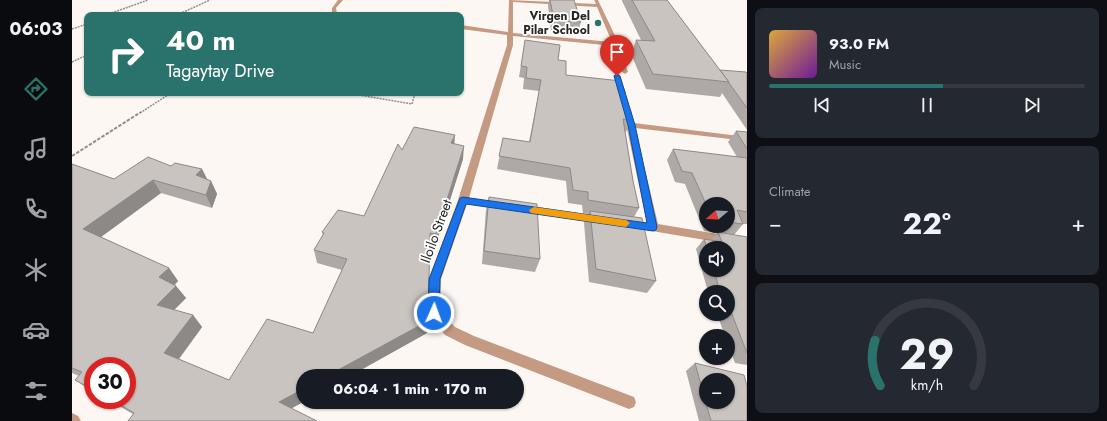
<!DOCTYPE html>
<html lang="en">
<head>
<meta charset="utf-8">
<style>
  :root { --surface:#171b24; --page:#242831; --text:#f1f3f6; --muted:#9ea1a6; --line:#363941; --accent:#2a726c }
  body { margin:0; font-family:Jost,sans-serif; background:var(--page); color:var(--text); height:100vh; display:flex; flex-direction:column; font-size:15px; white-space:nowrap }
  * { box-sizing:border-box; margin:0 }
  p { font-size:13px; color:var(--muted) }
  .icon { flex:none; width:22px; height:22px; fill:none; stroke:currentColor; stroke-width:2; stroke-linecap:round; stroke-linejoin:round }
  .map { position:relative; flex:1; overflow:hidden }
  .side { display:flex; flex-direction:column; gap:8px; padding:8px; background:#0d0f14; width:360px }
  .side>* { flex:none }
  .guide { position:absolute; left:12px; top:12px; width:380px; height:84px; border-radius:8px; box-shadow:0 1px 3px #0004; background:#2a726c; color:#fff; overflow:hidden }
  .needle { width:26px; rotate:251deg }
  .fabs { position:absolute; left:627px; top:197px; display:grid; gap:8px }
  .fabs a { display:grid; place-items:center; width:36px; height:36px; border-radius:50%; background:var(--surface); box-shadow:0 1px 3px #0004; font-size:20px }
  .speed { position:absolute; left:12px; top:357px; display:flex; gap:8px; font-size:20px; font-weight:700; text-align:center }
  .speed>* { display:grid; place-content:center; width:52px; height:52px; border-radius:50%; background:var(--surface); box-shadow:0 1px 3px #0004; line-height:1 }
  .speed .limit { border:6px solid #d22; background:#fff; color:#111 }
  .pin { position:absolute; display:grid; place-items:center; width:34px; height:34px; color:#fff; margin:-41px -17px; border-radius:50% 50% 50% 0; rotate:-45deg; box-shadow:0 0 4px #0007 }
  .pin .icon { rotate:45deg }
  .me { position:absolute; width:44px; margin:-22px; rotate:2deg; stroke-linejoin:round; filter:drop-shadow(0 0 3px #0008) }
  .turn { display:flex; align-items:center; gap:14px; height:84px; padding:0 16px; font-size:18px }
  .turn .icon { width:52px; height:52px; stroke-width:2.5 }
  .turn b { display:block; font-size:28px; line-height:34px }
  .big { font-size:30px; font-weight:700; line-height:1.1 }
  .side .tile { flex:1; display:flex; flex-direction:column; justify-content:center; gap:6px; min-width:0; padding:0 14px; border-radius:8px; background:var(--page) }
  .side .dial { align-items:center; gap:0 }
  .dial svg { height:104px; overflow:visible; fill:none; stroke:var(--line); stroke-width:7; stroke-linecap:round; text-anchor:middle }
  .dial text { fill:var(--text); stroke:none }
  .song { display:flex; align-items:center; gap:12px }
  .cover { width:48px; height:48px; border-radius:6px; background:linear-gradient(135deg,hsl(40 70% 55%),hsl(280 70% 35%)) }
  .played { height:4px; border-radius:2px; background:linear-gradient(90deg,var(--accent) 55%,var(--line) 55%) }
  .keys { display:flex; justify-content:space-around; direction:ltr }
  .heat { display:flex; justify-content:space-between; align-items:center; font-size:22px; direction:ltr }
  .trip { position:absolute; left:224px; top:369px; width:228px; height:40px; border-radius:20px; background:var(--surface); box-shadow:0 1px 3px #0004; font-weight:700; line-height:40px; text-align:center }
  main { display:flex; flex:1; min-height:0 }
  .tab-bar { display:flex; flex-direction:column; width:72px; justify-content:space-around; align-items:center; background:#090b0e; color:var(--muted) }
  .tab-bar .icon { width:28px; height:28px }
  .tab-bar .current { color:var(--accent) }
  .tab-bar b { font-size:18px; color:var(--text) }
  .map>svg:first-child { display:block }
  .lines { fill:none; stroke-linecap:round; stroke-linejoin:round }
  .path-far1 { stroke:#928e8b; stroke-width:1.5; stroke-dasharray:2 1; stroke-linecap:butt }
  .path { stroke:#928e8b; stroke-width:2; stroke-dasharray:3.5 1.5; stroke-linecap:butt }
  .minor { fill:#c49a82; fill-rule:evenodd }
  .wall { fill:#aea9a6; fill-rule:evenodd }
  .shaded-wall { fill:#8d8987 }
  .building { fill:#cac4c1; stroke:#8d8987; fill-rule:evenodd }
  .route { fill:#1a73e8; stroke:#114b97 }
  .slow { fill:#f59e0b }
  .poi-dot { fill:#2a726c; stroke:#fff; stroke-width:1.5 }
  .labels { text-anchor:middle; stroke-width:3.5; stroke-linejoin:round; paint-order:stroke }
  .far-poi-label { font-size:12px; font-weight:bold; fill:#282625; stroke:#fff; text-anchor:end }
  .street-label { font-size:14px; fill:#282625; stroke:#fff }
</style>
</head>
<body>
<main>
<nav class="tab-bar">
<b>06:03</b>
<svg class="icon current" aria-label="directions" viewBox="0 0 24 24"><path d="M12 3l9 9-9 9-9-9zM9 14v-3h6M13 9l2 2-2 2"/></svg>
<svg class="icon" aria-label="music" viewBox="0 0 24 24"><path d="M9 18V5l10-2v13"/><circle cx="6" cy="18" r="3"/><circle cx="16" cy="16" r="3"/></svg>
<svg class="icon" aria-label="phone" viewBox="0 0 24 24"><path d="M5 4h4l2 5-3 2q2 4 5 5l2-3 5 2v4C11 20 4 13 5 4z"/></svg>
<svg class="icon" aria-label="climate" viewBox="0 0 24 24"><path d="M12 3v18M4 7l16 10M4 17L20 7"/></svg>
<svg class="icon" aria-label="car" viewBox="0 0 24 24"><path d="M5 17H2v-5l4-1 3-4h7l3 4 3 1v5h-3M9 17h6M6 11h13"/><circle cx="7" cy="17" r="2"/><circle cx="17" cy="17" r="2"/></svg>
<svg class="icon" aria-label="filters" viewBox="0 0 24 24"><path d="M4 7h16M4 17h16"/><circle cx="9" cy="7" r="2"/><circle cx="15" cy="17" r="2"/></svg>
</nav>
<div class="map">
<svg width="675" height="421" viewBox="0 0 675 421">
  <rect width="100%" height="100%" fill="#fdf7f3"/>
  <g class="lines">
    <g class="path-far1">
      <path d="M34 15 76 0"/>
      <path d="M105 15 138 0"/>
      <path d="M0 29 15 24"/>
      <path d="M0 62 15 55"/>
      <path d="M275 93 340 104 343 93"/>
      <path d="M68 113 99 93"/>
    </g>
    <path class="path" d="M0 156 69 112"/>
    <g class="minor">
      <path d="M266 0H271L264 8 265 13 268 15H260V8Z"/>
      <path d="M437 0 524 4 522 0H526L547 44 556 72 553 74 550 72 542 46 441 36V45L397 198 429 203 434 206 429 209 395 204 369 279 368 311 383 327 402 336 562 397 564 402 562 407 557 409 393 345 373 335 356 313 357 279 386 200 435 45V35L389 29V25L436 32ZM441 2 525 7 540 42 441 33Z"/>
      <path d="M368 12 372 15H366Z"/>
      <path d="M543 75 548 76 554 93 550 95 546 93 542 76Z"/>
      <path d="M552 108H555L559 110 562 123 675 137V141L563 128 586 224 675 239V247L556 227 555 224 556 221 560 220 575 223 551 110Z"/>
      <path d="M453 205 528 216 532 217 533 220 532 223 528 224 449 211 448 209Z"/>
      <path d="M0 413 6 416 9 421H0Z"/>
    </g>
  </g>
  <g class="wall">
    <path d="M475 0H502L509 22 506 32 479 30 476 6 477 0Z"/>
    <path d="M550 0H595L648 70 675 73V130L650 93 648 97 574 89 559 54 564 40H569L550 1Z"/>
    <path d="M453 40 486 60 494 75 559 120 554 132H553L561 181 567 208 562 217 584 281 575 293 517 282 512 223 516 214 511 213 510 205 496 203 494 181 425 169 431 138 457 142 467 91 451 89 452 78 447 77Z"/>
    <path d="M664 131 675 132V224H671L662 235 675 237V365L663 363 656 344V336H653L645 314H656V292H636L624 249 632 239 639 240 645 233 632 231 613 184 603 182 595 160 601 149 665 157 656 142ZM634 204H656V226H634ZM634 248H656V270H634Z"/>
    <path d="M382 144 391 159 363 247 357 246 355 333 278 376H231V402L220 408 61 414 36 400H55L21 366V392L3 380 7 376 0 373V164L42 179 99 166 130 169 135 179 139 181 145 194 140 208 89 193 29 237 97 268 106 281 103 285 104 286 114 298 102 310 121 315 130 327 107 359 157 380 241 333 270 270 245 263 242 250 251 235 250 232 292 216 330 150Z"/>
    <path d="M417 197 468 259 463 272 410 264 414 210Z"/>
    <path d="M623 363 675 421H627L614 371Z"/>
  </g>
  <g class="shaded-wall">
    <path d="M383 135 382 148 379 143Z"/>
    <path d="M392 146 391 159 363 247 364 234Z"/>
    <path d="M130 169 137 183 124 175Z"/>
    <path d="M81 180 89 193 22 242 11 229Z"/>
    <path d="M139 181 145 194 140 208 134 195Z"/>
    <path d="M97 268 106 281 97 290 87 277Z"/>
    <path d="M104 286 114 298 95 317 85 305Z"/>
    <path d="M121 315 130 327 103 364 92 353Z"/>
    <path d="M356 321 355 333 278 376H255Z"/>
    <path d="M231 389V402L213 412 207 402Z"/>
  </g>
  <g class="building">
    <path d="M478 0H502L509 22 482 20Z"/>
    <path d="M560 0H595L657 82 581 74 564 40 583 41Z"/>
    <path d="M453 40 488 45 486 60 494 61V75L549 81 559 120 551 119 561 181 567 208 516 200V192L501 190 498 168 427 156 431 138 458 142 469 80 454 78 455 67 449 66Z"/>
    <path d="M648 70 674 72 675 73V108L657 83V82Z"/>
    <path d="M342 127 383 135 379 143 392 146 364 234 358 233 356 321 255 376H231V389L207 402 245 421H56L62 413 40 400H55V366H21V390L3 380 10 372 0 368V164L42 179 76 157 99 166 103 163 130 169 124 175 139 181 134 195 81 180 11 229 97 268 87 277 104 286 85 305 121 315 92 353 157 380 195 319 241 333 275 259 242 250 252 233 250 232 266 210 292 216 326 144 330 150Z"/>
    <path d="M664 131 675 132V149Z"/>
    <path d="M601 149 675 158V212L665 210 671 224 656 222V204H634L620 173 610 171Z"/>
    <path d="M417 197 465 204 468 259 412 251Z"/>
    <path d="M518 211 570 218 584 281 524 269Z"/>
    <path d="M646 232 675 237V353L656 304V292H648L642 270H656V248H635L632 239 650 242Z"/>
    <path d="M623 363 672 375 675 386V421H639ZM634 380H656V402H634Z"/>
  </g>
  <path class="route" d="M545 74 548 76 563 125 585 227 584 230 581 231 394 204 368 279 367 313 366 317 362 318 358 317 356 313 357 279 388 198 391 197 575 223 556 125 542 76Z"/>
  <path class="slow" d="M462 207 554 220 558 223 554 227 459 213 457 210Z"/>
  <circle class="poi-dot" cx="526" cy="23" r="4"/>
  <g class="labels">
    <g class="far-poi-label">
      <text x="518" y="20">Virgen Del<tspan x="518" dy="14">Pilar School</tspan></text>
    </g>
    <g class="street-label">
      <text transform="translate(364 231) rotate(-70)" y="5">Iloilo Street</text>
    </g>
  </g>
</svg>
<div class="fabs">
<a><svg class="needle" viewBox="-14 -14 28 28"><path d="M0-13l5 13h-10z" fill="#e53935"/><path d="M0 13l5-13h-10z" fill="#9ea1a6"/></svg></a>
<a><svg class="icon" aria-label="sound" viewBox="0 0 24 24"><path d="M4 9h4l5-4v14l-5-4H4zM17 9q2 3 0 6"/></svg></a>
<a><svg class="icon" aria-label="search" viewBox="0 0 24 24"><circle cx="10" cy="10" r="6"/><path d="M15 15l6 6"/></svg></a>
<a>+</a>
<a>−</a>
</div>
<div class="speed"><div class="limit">30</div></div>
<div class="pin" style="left:545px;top:76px;background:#d93025"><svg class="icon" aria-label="arrive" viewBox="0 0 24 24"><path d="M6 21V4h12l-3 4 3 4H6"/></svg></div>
<svg class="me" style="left:362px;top:313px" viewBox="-20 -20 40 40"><circle r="17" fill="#1a73e8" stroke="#fff" stroke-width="3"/><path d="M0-11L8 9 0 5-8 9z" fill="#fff"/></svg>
<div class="trip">06:04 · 1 min · 170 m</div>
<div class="guide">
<div class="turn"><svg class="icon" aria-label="right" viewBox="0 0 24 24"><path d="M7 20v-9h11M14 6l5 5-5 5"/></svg><div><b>40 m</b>Tagaytay Drive</div></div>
</div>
</div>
<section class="side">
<div class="tile">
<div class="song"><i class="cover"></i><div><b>93.0 FM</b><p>Music</p></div></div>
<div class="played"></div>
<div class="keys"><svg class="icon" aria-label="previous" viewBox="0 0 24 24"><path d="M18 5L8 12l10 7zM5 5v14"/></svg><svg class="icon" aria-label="pause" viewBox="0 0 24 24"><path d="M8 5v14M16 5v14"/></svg><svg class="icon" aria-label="next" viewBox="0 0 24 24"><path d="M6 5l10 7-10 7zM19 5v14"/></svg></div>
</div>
<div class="tile"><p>Climate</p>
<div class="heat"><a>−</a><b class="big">22°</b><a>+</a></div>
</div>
<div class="tile dial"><svg viewBox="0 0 100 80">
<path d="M14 69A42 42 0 1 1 86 69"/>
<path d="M14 69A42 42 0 0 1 10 34" stroke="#2a726c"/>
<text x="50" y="56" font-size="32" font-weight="700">29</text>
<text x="50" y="72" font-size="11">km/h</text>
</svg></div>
</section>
</main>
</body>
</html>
